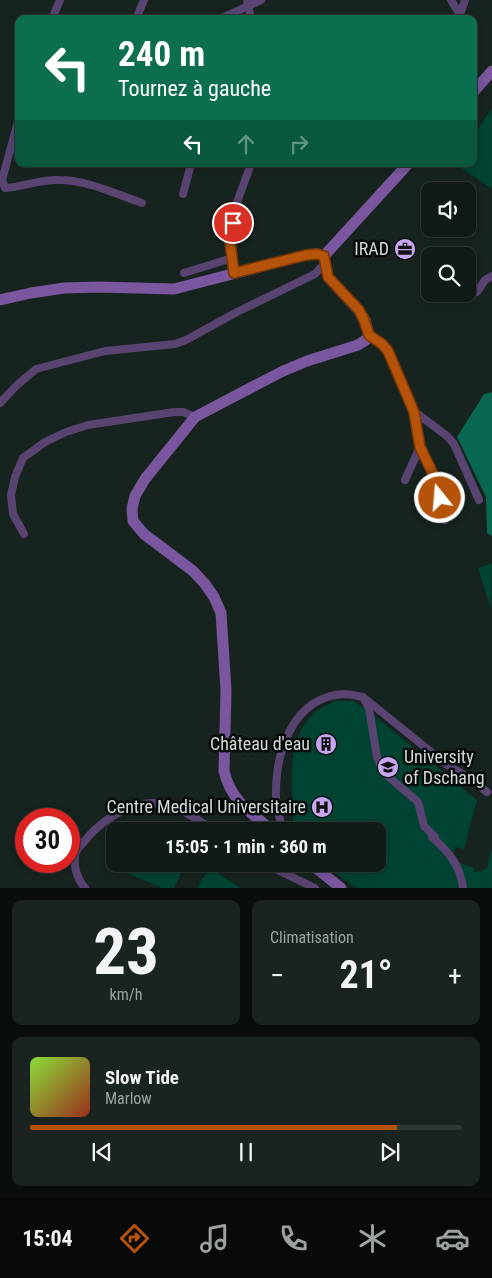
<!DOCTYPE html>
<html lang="fr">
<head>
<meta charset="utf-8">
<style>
  :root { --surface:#111a17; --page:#1a2320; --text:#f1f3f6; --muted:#9ca1a1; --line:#303836; --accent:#b45309 }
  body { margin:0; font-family:"Roboto Condensed",sans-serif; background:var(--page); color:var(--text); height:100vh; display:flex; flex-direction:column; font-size:19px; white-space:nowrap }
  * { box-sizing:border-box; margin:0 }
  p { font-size:16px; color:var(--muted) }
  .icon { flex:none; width:28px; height:28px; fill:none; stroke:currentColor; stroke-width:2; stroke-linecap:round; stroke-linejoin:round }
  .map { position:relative; height:888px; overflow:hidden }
  .sheet { display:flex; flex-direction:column; gap:12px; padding:12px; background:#090e0d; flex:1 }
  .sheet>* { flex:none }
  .guide { position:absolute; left:15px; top:15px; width:462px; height:152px; border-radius:10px; box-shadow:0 2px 8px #0003,0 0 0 1px var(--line); background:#0b6e4f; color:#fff; overflow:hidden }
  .buttons { position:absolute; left:421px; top:182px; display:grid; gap:10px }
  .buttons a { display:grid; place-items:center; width:55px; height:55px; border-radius:10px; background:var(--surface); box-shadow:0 2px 8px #0003,0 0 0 1px var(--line); font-size:25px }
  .speed { position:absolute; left:15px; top:808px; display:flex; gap:10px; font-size:25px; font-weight:700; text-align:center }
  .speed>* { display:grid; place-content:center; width:65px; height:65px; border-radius:50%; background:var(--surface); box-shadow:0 2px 8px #0003,0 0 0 1px var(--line); line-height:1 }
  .speed .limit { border:8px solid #d22; background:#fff; color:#111 }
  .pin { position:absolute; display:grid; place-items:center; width:42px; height:42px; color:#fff; margin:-21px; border:2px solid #fff; border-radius:50%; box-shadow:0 1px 5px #0007 }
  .me { position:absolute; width:55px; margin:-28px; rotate:343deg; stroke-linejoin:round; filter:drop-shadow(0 0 4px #0008) }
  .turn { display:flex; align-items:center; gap:18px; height:105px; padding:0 20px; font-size:22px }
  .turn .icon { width:65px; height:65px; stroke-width:2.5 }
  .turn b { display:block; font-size:35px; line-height:42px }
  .lanes { display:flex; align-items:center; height:48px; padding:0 20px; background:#0003; justify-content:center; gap:25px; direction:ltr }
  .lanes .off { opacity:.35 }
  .big { font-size:38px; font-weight:700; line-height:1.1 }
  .sheet .widget { flex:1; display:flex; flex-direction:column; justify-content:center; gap:8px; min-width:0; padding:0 18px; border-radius:10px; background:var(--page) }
  .sheet .dial { align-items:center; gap:0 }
  .dial b { font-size:65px; line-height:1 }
  .song { display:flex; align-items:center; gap:15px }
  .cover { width:60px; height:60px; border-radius:8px; background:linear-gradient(135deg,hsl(90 70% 55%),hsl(10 70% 35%)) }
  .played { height:5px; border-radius:2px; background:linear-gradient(90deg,var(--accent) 85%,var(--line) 85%) }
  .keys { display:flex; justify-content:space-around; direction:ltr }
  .heat { display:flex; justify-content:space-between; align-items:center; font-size:28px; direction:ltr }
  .sheet .tiles { flex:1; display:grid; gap:12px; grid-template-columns:1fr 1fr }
  .widget:last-child { grid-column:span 2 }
  .trip { position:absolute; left:106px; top:822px; width:280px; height:50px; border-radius:10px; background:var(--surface); box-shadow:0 2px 8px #0003,0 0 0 1px var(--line); font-weight:700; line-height:50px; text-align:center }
  .tab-bar { display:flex; height:80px; justify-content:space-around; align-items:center; background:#070a09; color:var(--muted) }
  .tab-bar .icon { width:35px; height:35px }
  .tab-bar .selected { color:var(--accent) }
  .tab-bar b { font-size:22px; color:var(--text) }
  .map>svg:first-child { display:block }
  .green { fill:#004333 }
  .forest { fill:#076751 }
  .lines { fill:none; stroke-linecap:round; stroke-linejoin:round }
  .street { stroke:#594471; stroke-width:8 }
  .secondary { stroke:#79569e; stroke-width:11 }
  .route-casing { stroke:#753606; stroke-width:12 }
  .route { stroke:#b45309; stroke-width:9 }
  .labels { text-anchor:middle; stroke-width:5; stroke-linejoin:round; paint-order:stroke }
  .poi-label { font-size:18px; fill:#d2dad7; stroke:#060b09; text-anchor:end }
</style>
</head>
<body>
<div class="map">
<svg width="492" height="888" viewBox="0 0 492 888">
  <rect width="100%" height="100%" fill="#17231f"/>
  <g class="green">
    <path d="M492 108V189L455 164H474V135Z"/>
    <path d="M491 563 492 567 491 609 478 568Z"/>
    <path d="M335 701H353L370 712 477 800 464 849 455 847 453 858 454 861 474 868V872L482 871 488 867V863L492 847V888H356L323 864H378V831H297L293 823C293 786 284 741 314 713 320 708 328 705 335 701Z"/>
    <path d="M125 864H175L184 868 174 888H162L122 871Z"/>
    <path d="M209 868 241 888H197Z"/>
  </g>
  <path class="forest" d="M492 392V536L487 533 486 497 457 437 484 394Z"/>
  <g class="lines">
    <g class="street">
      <path d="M247 0 251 19"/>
      <path d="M451 0 460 15 456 19"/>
      <path d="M460 15 465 0"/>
      <path d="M52 19 60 0"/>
      <path d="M136 19 144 0"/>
      <path d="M220 19 261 0"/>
      <path d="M19 118 2 180 5 188C23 187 40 179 59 180 87 180 116 194 142 203"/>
      <path d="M183 194 191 164"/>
      <path d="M184 273 232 258"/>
      <path d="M235 273 230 241 236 205 251 164"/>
      <path d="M477 292 485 280 492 276"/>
      <path d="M369 335 382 344 389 351 415 412 447 436 454 444 479 500"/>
      <path d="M0 403 16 386 36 369 105 351 175 344 186 340 237 312 315 274 325 263"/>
      <path d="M415 412 420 447 434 476 445 520"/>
      <path d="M405 480 420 447"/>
      <path d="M24 534 13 514 11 495 15 477 23 458 45 442 66 432 88 425 174 412H183L195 417"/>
      <path d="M365 701 369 708 377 757 383 772 418 802 424 826 435 837H432C449 852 460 865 463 888"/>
      <path d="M283 831C281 821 276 809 276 798 275 753 292 697 344 694 350 694 357 696 363 697L446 764 469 778 487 792"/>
      <path d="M265 864 315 888"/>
      <path d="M85 888C77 879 72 864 76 852 77 849 81 845 83 843 99 822 126 804 152 803 176 803 196 819 215 831"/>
    </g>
    <g class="secondary">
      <path d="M474 91 492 71"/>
      <path d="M0 300 31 293 64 288 99 287 174 289 306 255 317 254 324 256"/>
      <path d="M273 831C251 813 231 801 224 771L226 690 221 613 214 597 205 584 193 571 144 534 133 521 132 509 135 496 145 479 195 417 281 372 307 361 358 345 366 340 369 335 365 320 359 311 328 277 324 256 408 164"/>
      <path d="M311 864 341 888"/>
    </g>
  </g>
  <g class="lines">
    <g class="route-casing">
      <path id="route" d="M233 223 230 242 234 273 306 255 317 254 324 256 328 277 359 310 364 320 369 335 382 344 388 351 414 412 420 447 434 476 440 498"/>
    </g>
    <use href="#route" class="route"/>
  </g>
  <defs>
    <g id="office-disc" transform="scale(1.125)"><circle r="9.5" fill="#c7a6ef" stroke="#060b09"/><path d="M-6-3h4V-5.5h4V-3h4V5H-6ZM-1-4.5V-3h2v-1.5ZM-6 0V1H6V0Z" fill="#111"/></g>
    <g id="building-disc" transform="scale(1.125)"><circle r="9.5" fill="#c7a6ef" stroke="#060b09"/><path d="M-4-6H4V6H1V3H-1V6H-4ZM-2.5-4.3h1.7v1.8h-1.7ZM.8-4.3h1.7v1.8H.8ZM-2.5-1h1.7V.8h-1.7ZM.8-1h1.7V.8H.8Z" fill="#111"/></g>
    <g id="university-disc" transform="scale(1.125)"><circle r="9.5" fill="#c7a6ef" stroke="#060b09"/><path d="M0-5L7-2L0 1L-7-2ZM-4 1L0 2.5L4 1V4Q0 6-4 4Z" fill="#111"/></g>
    <g id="hospital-disc" transform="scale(1.125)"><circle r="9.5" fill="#c7a6ef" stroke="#060b09"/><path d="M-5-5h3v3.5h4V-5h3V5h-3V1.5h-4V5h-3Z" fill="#111"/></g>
  </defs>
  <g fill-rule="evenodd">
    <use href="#office-disc" x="405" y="249"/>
    <use href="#building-disc" x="326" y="744"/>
    <use href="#university-disc" x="388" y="767"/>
    <use href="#hospital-disc" x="322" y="807"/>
  </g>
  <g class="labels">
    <g class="poi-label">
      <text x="389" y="255">IRAD</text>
      <text x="310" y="750">Château d'eau</text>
      <text x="404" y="763" text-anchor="start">University<tspan x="404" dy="21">of Dschang</tspan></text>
      <text x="306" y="813">Centre Medical Universitaire</text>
    </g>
  </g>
</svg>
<div class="buttons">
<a><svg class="icon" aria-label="sound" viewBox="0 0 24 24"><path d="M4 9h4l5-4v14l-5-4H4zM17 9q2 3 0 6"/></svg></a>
<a><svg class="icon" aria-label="search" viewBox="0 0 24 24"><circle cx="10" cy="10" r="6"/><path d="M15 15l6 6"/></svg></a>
</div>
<div class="speed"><div class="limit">30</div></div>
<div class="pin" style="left:233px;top:223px;background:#d93025"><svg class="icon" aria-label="arrive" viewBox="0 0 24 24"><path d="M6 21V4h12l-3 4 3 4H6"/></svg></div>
<svg class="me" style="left:440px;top:498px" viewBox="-20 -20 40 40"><circle r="17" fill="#b45309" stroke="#fff" stroke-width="3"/><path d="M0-11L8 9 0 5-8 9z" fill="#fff"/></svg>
<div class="trip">15:05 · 1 min · 360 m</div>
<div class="guide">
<div class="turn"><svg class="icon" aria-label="left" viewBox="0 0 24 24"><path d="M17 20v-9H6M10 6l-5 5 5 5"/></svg><div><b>240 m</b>Tournez à gauche</div></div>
<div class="lanes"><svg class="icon" aria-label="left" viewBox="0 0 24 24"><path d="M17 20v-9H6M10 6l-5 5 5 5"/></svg><svg class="icon off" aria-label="ahead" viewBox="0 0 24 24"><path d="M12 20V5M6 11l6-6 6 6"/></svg><svg class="icon off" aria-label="right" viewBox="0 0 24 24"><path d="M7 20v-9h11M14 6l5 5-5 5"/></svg></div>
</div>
</div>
<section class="sheet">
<div class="tiles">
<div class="widget dial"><b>23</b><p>km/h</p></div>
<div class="widget"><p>Climatisation</p>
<div class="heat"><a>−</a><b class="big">21°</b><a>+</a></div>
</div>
<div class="widget">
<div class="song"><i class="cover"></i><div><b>Slow Tide</b><p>Marlow</p></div></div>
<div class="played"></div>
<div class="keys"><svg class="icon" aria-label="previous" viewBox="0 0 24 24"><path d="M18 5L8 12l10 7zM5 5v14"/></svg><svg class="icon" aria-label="pause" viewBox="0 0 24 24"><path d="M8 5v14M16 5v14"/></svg><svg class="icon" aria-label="next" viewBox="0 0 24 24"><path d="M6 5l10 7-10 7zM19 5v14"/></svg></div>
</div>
</div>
</section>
<nav class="tab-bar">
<b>15:04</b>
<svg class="icon selected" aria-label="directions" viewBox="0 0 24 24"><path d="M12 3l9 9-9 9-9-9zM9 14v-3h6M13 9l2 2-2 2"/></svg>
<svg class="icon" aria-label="music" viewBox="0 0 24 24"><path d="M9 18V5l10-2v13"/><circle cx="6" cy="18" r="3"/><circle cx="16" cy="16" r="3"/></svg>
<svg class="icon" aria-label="phone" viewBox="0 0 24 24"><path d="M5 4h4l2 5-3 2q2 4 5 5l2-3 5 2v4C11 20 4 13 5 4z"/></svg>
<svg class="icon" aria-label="climate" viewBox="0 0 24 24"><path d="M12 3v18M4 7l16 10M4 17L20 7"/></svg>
<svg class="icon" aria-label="car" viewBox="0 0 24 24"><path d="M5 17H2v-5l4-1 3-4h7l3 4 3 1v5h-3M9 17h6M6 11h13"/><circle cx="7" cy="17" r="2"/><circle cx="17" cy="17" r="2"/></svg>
</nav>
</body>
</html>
